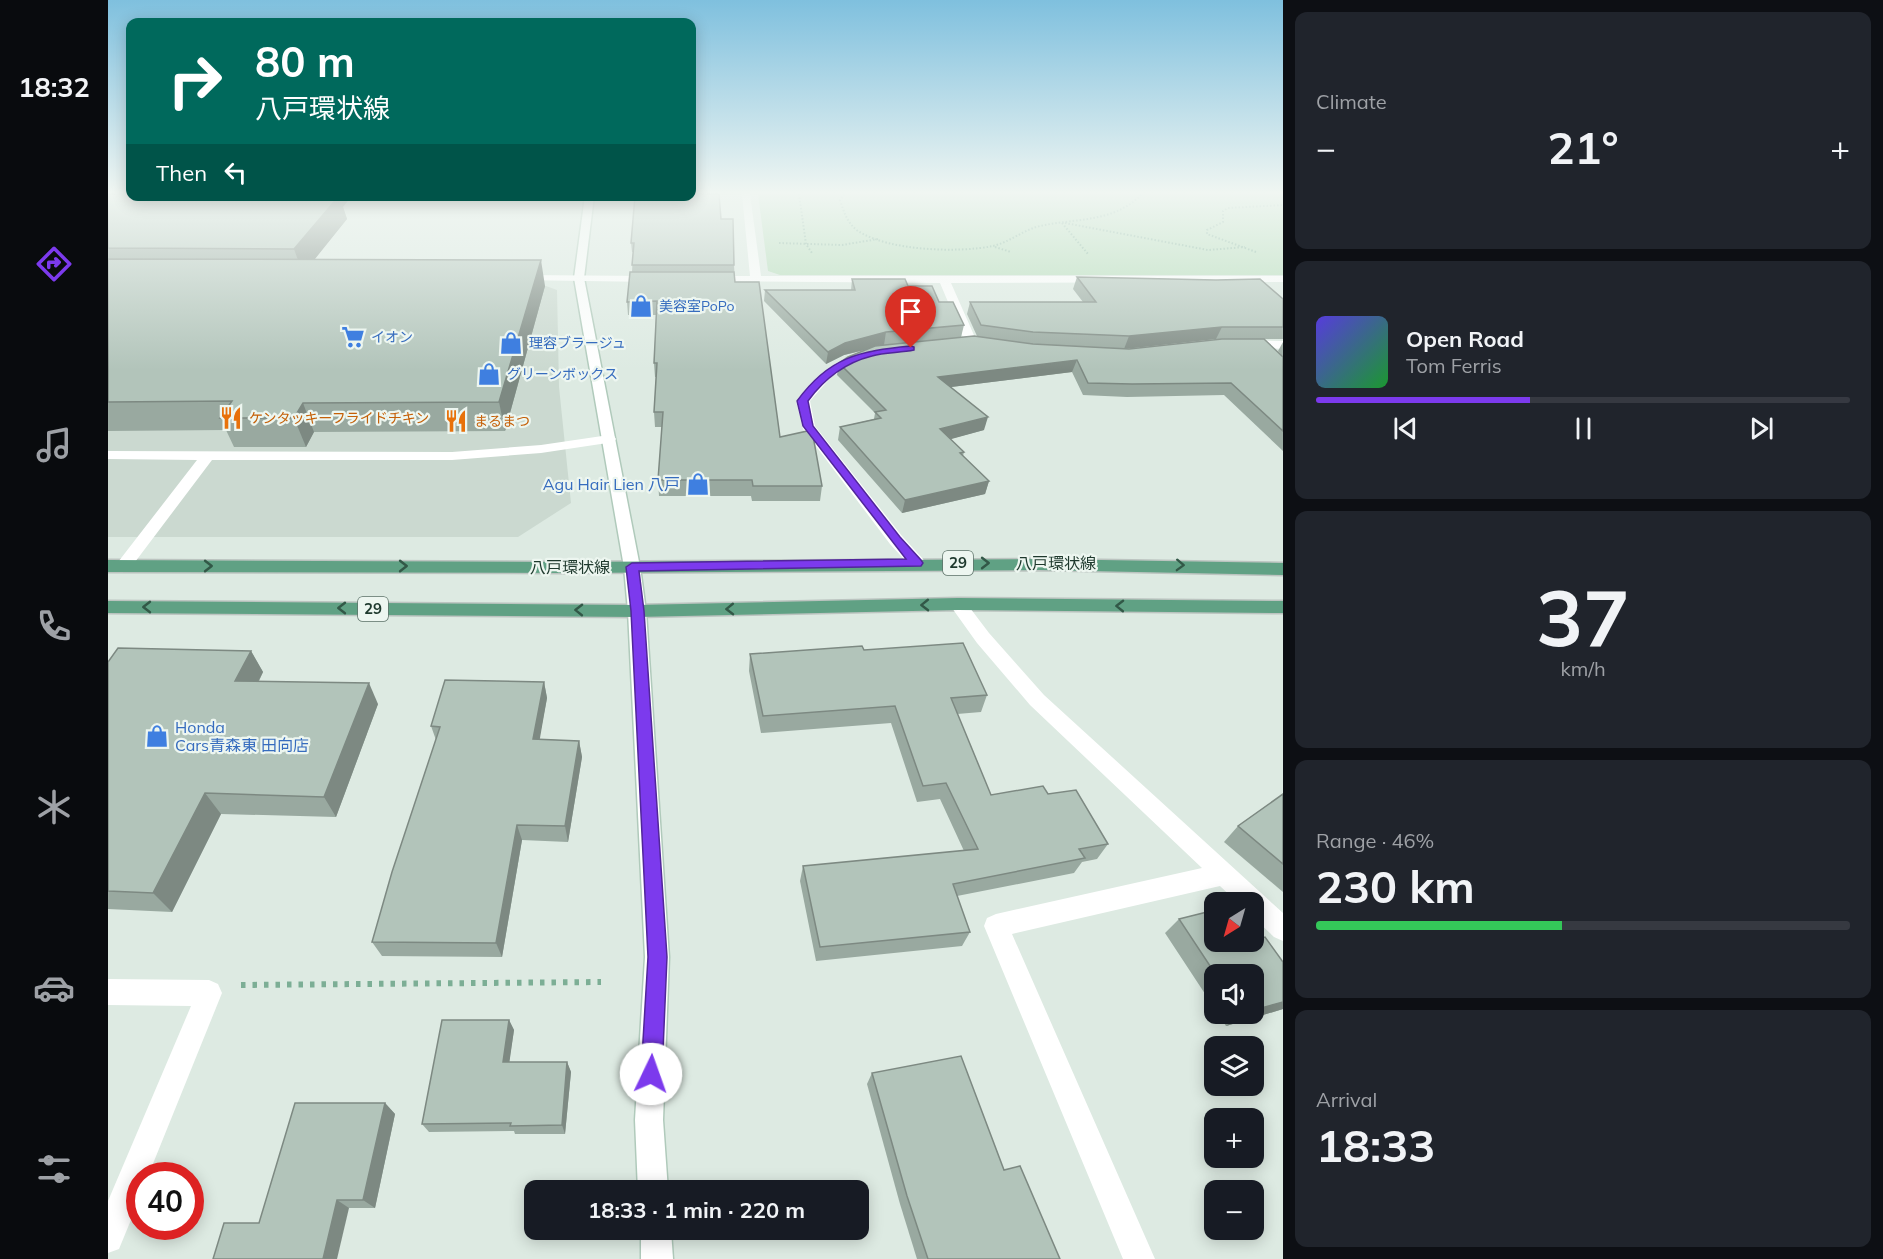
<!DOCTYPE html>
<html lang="en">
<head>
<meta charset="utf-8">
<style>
  :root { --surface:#171b24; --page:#20242c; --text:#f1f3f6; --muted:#9ea1a6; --line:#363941; --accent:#7c3aed }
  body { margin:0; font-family:Mulish,"Noto Sans JP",sans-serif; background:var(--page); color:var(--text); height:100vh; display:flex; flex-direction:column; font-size:22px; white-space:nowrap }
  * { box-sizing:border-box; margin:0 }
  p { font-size:20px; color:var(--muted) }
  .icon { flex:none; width:33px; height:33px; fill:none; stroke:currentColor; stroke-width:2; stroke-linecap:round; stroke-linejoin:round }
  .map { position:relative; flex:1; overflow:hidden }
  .panel { display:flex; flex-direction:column; gap:12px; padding:12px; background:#0d0f14; width:600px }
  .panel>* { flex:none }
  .banner { position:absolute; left:18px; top:18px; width:570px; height:183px; border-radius:12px; box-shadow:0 3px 15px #0003; background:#00695c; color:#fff; overflow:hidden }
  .needle { width:39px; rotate:217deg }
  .controls { position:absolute; left:1096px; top:892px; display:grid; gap:12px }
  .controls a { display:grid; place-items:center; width:60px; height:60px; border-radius:12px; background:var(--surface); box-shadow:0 3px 15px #0003; font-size:30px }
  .speed { position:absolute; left:18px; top:1162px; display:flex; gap:12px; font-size:30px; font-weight:700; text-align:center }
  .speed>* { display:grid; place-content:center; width:78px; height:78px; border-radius:50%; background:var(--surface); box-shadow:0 3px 15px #0003; line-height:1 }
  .speed .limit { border:9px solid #d22; background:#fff; color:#111 }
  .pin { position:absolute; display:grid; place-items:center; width:51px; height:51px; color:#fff; margin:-62px -26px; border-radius:50% 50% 50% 0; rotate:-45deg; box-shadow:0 0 6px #0007 }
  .pin .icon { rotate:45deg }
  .me { position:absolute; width:66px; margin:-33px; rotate:3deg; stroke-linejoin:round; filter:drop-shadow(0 0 4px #0008) }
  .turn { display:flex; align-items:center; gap:21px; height:126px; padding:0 30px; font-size:27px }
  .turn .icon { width:78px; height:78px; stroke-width:2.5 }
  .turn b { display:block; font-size:42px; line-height:51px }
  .then { display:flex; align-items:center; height:57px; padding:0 30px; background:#0003; gap:12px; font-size:22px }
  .big { font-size:45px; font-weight:700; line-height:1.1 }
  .panel .card { flex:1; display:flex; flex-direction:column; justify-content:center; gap:9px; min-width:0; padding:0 21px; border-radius:12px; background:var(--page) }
  .panel .dial { align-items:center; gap:0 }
  .dial b { font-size:78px; line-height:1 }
  .song { display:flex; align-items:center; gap:18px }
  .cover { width:72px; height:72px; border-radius:9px; background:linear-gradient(135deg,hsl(250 70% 55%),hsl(130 70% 35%)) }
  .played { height:6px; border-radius:3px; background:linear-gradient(90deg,var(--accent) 40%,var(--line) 40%) }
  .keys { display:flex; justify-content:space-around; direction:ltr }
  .heat { display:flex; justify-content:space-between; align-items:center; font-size:33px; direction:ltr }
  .charge { height:9px; border-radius:4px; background:linear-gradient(90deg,#34c759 46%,var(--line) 0) }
  .trip { position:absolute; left:416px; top:1180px; width:345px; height:60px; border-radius:12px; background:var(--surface); box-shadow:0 3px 15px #0003; font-weight:700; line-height:60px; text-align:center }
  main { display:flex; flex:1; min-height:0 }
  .tab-bar { display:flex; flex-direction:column; width:108px; justify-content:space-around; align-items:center; background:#090b0e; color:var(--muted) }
  .tab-bar .icon { width:42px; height:42px }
  .tab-bar .active { color:var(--accent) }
  .tab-bar b { font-size:27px; color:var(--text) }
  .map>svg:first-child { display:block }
  .built { fill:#cbd9d0 }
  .green { fill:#b4dcb8 }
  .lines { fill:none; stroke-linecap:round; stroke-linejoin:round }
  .secondary-casing { stroke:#b0cabb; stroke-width:3 }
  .primary-casing { stroke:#bcc4c0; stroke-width:3 }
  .path-far1 { stroke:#7cae95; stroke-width:2; stroke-dasharray:1.5 2; stroke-linecap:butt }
  .path { stroke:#7cae95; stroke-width:6; stroke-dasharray:4.5 7; stroke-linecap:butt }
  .lane { fill:#fff; fill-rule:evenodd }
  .street { fill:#fff; fill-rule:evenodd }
  .secondary { fill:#fff; fill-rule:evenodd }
  .primary { fill:#60a184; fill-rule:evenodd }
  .wall { fill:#99a9a0 }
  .shaded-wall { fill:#7d8982 }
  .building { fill:#b2c4ba; stroke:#7d8982; stroke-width:1.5 }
  .oneway { stroke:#325847 }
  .route { fill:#7c3aed; stroke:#51269a; stroke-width:1.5 }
  .labels { text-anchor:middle; stroke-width:4.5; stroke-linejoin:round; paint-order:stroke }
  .far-shop-label { font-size:14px; fill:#366cbe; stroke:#edf6f0; text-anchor:start }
  .far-food-label { font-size:14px; fill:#c56008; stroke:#edf6f0; text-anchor:start }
  .shield { fill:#edf6f0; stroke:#5c7268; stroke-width:1.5 }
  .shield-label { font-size:15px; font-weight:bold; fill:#1e392d }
  .shop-label { font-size:16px; fill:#366cbe; stroke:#edf6f0; text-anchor:end }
  .street-label { font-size:16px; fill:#1e392d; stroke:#edf6f0 }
</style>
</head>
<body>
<main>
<nav class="tab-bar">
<b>18:32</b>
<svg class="icon active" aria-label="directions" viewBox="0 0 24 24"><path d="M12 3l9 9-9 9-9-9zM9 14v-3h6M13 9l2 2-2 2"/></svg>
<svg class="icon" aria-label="music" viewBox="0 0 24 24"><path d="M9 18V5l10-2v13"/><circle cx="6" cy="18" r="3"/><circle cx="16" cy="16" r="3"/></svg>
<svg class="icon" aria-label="phone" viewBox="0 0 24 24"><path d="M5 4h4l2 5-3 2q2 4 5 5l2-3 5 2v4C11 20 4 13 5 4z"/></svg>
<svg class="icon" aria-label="climate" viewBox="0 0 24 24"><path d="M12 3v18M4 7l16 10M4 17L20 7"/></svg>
<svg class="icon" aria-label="car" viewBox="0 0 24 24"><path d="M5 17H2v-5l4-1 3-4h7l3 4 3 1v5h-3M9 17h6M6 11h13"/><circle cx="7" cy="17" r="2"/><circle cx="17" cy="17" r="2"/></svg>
<svg class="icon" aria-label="filters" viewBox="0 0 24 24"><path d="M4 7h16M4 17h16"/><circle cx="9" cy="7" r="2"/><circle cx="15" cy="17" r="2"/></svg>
</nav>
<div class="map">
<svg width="1175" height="1259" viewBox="0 0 1175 1259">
  <rect width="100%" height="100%" fill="#ddeae2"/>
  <path class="built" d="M0 285 438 286 449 290 451 387 463 503 410 537H0Z"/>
  <path class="green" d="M650 194H1175V275H672L660 271Z"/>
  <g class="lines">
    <g class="secondary-casing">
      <g id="secondary">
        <path d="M477 196H486L476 278 532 567 538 611 561 957 555 1120 560 1191H530L527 1120 537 957 520 611 516 567 466 278Z"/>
        <path d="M533 1230H563L565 1259H533Z"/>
      </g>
    </g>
    <g class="primary-casing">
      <g id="primary">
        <path d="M931 559 1175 563V575L931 570 460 573 0 572V560L460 562Z"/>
        <path d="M850 598 1175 601V613L850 610 529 617 0 613V601L529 605Z"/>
      </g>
    </g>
    <g class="path-far1">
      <path d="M691 194 698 244 704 253"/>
      <path d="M736 194 732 200C736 212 739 223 750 231 781 251 850 253 885 246 902 242 915 230 932 226 968 218 1006 223 1034 194"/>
      <path d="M954 223 980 254"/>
      <path d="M957 223 1100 250 1137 247"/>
      <path d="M671 243 734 245 770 239"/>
      <path d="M887 247 903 252"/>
      <path d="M1148 252 1099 234V230L1115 222V211L1120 208 1175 205"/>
    </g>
    <path class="path" d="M133 985 493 982"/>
    <path class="lane" d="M501 435 506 436 508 439 506 442 433 453 344 460H104L21 570H9L7 566 89 460 0 459V451L344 452 433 445Z"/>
    <g class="street">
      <path d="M634 194H642L653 276H1175V282L843 283 869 342 863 346 857 342 832 283 598 281 597 279 602 276H642Z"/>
      <path d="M413 275 545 276 550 279 545 282 409 280V276Z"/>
      <path d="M1138 340 1175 341V349L1134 347 1132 344Z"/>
      <path d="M753 353 759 357 757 360 724 376 702 401 707 426 794 536 815 559 817 563 815 567H803L782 544 695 429 688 401C705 378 725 361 753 353Z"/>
      <path d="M850 598 856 600 881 633 936 695 1175 913V941L1166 937 1146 918V903H1130L1112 886 904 934 1047 1259H1015L876 926 879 918 888 914 1094 868 922 705 869 643 844 608 841 604 844 600Z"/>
      <path d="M0 979 101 980 110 984 114 993 40 1176H32V1198L11 1249 0 1253V1201L83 1006 0 1005Z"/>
    </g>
    <use href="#secondary" class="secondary"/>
    <use href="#primary" class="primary"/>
  </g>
  <g class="wall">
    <path d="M0 194 235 207 239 219 206 259 437 286 397 431 206 432 198 447H126L118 430 0 431Z"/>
    <path d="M613 219 626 265 627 282 672 437 714 486 712 501H644L643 496H551L550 480 554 427H547L546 412 548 377H547L546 363 548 315H520L519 302 524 272 525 252H524L523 243Z"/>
    <path d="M969 277 1175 299V339H1108L1017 349 1175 357V451L1116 395 1019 397 975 395 964 372 843 387 876 430 842 439 856 452 855 456 881 481 877 494 794 513 730 440 732 427 766 419 767 413 729 375 731 363 757 350 736 355 718 364 656 301 657 290H743L744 279 800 286 831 302 856 325 853 337 869 336 859 314 862 302H975L965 289Z"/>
    <path d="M1175 342V357L1170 351Z"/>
    <path d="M756 650 879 695 873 712 849 714 883 795 940 794 1000 844 989 859 974 862 966 873 849 896 862 932 854 946 708 961 692 881 695 866 856 851 832 799 809 802 783 723 653 733 641 671 642 654Z"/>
    <path d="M143 651 155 672 151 681 270 704 228 817 113 814 64 912 0 909V662Z"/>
    <path d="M436 682 439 698 431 739 471 741 474 757 460 842 414 840 394 957 274 956 264 942 328 740 323 726Z"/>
    <path d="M1175 794V892L1116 842 1130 826Z"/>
    <path d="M1071 919 1132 944 1175 1009 1118 1026 1110 1014H1146V975H1107V1009L1057 933Z"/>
    <path d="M401 1020 406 1030 401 1062H459L463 1072 457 1134H407L406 1131 321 1132 314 1124Z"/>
    <path d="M764 1073 896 1170 952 1259H809L792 1204 759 1084Z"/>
    <path d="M277 1103 287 1114 267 1208H241L151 1223Z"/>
  </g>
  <g class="shaded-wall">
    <path d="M218 196H244L235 207 239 219 195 274 186 249Z"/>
    <path d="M433 260 437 286 397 431 391 402Z"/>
    <path d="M1114 327 1108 339 1016 349 1021 336Z"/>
    <path d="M778 332 776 345 736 355 718 364 720 352 737 343Z"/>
    <path d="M969 360 964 372 827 389 830 377Z"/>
    <path d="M195 403 206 432 198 447 186 418Z"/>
    <path d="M880 417 876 430 829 443 832 429Z"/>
    <path d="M881 481 877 494 794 513 797 500Z"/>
    <path d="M143 651 155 672 140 702 127 681Z"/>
    <path d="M436 682 439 698 429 755 425 739Z"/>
    <path d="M261 683 270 704 228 817 216 797Z"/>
    <path d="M471 741 474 757 460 842 457 826Z"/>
    <path d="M97 793 113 814 64 912 45 893Z"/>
    <path d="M409 825 414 840 394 957 388 943Z"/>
    <path d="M1175 1002V1009L1118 1026 1133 1014H1146V1010Z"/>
    <path d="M401 1020 406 1030 400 1072 395 1062Z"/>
    <path d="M459 1062 463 1072 457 1134 454 1125Z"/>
    <path d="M277 1103 287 1114 267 1208 255 1200Z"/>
    <path d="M229 1200 241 1208 229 1259H215Z"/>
  </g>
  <g class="building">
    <path d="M0 194H22V196H231L186 249 0 248Z"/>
    <path d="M584 194H611L613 219H625L626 265H524L526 243H523L527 196H584Z"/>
    <path d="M0 259 433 260 391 402 195 403 186 418H112L124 401 0 402Z"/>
    <path d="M522 272H626L627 282H651L672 437 704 430 714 486H645L644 480H550L555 412H546L549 363H546L549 301 519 302Z"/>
    <path d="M969 277 1108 280 1152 279 1175 299V327H1114L1021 336 925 332 873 325 862 302H988Z"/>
    <path d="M744 279H797L800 286H824L831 302H845L856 325 778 332 737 343 720 352 657 290H747Z"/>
    <path d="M866 336 925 344 1021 349 1114 339H1156L1175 357V431L1123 383 1024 384 980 383 969 360 830 377 880 417 832 429 856 452 852 453 881 481 797 500 732 427 773 418 767 412 778 410 731 363 740 357 767 346Z"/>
    <path d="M855 643 879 695 843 698 883 795 935 786 940 794 968 790 1000 844 971 849 977 858 845 884 862 932 712 947 695 866 870 849 838 783 815 786 787 706 655 716 642 654 754 646 756 650Z"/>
    <path d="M10 648 143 651 127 681 261 683 216 797 97 793 45 893 0 891V662Z"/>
    <path d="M337 680 436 682 425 739 471 741 457 826 409 825 388 943 264 942 284 872 332 727 323 726Z"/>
    <path d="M1175 794V864L1130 826Z"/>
    <path d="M1107 910V942H1131L1132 944 1138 942H1146V940L1157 937 1175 962V1002L1146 1010V975H1108L1071 919Z"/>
    <path d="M334 1020H401L395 1062H459L454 1125 402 1126 403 1123 314 1124Z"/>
    <path d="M853 1056 896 1170 912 1166 952 1259H820L799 1196 764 1073Z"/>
    <path d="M187 1103H277L255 1200H229L215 1259H105L116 1223H151Z"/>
  </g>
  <defs><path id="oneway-chevron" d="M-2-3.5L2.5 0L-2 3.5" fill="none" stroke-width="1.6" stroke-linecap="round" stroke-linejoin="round" transform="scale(1.5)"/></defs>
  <g class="oneway">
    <use href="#oneway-chevron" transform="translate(877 563)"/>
    <use href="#oneway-chevron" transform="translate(1072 565) rotate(2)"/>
    <use href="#oneway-chevron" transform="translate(100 566)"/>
    <use href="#oneway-chevron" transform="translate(295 566)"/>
    <use href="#oneway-chevron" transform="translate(817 605) rotate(179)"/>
    <use href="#oneway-chevron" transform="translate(1012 606) rotate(-179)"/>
    <use href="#oneway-chevron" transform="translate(39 607) rotate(-180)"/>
    <use href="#oneway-chevron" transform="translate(234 608) rotate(-180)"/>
    <use href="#oneway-chevron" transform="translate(622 609) rotate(179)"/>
    <use href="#oneway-chevron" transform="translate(471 610) rotate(-179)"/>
  </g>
  <linearGradient id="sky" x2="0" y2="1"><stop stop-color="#7fc0de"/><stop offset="0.52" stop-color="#f0f6f2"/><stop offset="1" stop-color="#f0f6f2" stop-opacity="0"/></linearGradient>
  <rect width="1175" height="370" fill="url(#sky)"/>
  <path class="route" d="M803 346 806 347V350C792 353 777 352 764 356 736 363 716 379 700 401L705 426 792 537 813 560 815 563 813 566 531 571 536 611 559 957 554 1074 551 1081 543 1084 536 1081 533 1074 540 957 523 611 518 567 524 563 798 559 695 426 689 401C721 357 751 351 803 346Z"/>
  <defs>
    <g id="shop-bare" transform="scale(1.8)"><path d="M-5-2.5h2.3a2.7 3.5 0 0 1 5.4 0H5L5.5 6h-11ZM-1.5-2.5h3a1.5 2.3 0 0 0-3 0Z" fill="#3f7fe0" stroke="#edf6f0" stroke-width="2.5" paint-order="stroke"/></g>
    <g id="supermarket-bare" transform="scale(1.8)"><path d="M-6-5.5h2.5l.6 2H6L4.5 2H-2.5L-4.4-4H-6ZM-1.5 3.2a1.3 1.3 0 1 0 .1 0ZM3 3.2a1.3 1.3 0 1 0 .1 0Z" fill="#3f7fe0" stroke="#edf6f0" stroke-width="2.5" paint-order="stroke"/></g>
    <g id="restaurant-bare" transform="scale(1.8)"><path d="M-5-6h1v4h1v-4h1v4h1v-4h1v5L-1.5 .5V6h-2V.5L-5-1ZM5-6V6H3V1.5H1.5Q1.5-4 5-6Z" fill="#e8710a" stroke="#edf6f0" stroke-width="2.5" paint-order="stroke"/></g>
  </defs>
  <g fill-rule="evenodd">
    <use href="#shop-bare" x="533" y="306"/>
    <use href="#supermarket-bare" x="245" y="337"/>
    <use href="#shop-bare" x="403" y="343"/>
    <use href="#shop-bare" x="381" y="374"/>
    <use href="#restaurant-bare" x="123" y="418"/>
    <use href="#restaurant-bare" x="348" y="421"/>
    <use href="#shop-bare" x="590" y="484"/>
    <use href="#shop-bare" x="49" y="736"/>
  </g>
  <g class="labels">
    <g class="far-shop-label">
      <text x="551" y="311">美容室PoPo</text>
      <text x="263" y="342">イオン</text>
      <text x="421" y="348">理容ブラージュ</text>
      <text x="399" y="379">グリーンボックス</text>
    </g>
    <g class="far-food-label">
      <text x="141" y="423">ケンタッキーフライドチキン</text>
      <text x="366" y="426">まるまつ</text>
    </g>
    <g class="shield">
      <rect x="835" y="551" width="30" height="24" rx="4.5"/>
      <rect x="250" y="597" width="30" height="24" rx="4.5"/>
    </g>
    <g class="shield-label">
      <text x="850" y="568">29</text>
      <text x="265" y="614">29</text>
    </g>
    <g class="shop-label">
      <text x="572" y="490">Agu Hair Lien 八戸</text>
      <text x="67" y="733" text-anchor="start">Honda<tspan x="67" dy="18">Cars青森東 田向店</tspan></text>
    </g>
    <g class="street-label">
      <text x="948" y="569">八戸環状線</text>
      <text x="462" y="573">八戸環状線</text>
    </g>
  </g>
</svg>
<div class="controls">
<a><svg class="needle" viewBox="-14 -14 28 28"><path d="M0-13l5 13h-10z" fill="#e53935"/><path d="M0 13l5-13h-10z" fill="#9ea1a6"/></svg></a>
<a><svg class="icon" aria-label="sound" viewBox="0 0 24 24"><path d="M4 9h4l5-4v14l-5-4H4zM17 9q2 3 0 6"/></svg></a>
<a><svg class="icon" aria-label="layers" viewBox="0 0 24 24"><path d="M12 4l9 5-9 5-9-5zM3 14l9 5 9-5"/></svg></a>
<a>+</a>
<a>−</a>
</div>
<div class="speed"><div class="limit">40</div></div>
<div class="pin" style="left:803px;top:348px;background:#d93025"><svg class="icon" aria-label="arrive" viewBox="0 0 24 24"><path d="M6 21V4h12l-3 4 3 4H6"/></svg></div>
<svg class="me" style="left:543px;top:1074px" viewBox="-20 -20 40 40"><circle r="19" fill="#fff"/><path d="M0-13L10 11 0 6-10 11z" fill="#7c3aed"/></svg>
<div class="trip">18:33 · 1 min · 220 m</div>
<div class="banner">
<div class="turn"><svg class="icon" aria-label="right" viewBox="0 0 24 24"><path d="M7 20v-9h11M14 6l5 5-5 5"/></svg><div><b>80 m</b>八戸環状線</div></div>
<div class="then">Then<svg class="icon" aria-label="left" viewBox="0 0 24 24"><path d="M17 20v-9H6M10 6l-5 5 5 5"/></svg></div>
</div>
</div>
<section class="panel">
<div class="card"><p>Climate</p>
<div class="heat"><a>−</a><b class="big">21°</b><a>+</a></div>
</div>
<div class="card">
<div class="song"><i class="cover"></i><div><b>Open Road</b><p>Tom Ferris</p></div></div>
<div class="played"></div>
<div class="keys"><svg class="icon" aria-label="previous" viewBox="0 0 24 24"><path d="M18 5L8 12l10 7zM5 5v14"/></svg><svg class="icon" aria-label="pause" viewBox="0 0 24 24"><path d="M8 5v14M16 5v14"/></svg><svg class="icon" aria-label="next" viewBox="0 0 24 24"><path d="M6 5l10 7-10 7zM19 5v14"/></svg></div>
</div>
<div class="card dial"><b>37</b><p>km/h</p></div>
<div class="card"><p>Range · 46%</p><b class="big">230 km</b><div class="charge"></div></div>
<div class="card"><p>Arrival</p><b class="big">18:33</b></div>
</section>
</main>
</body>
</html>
